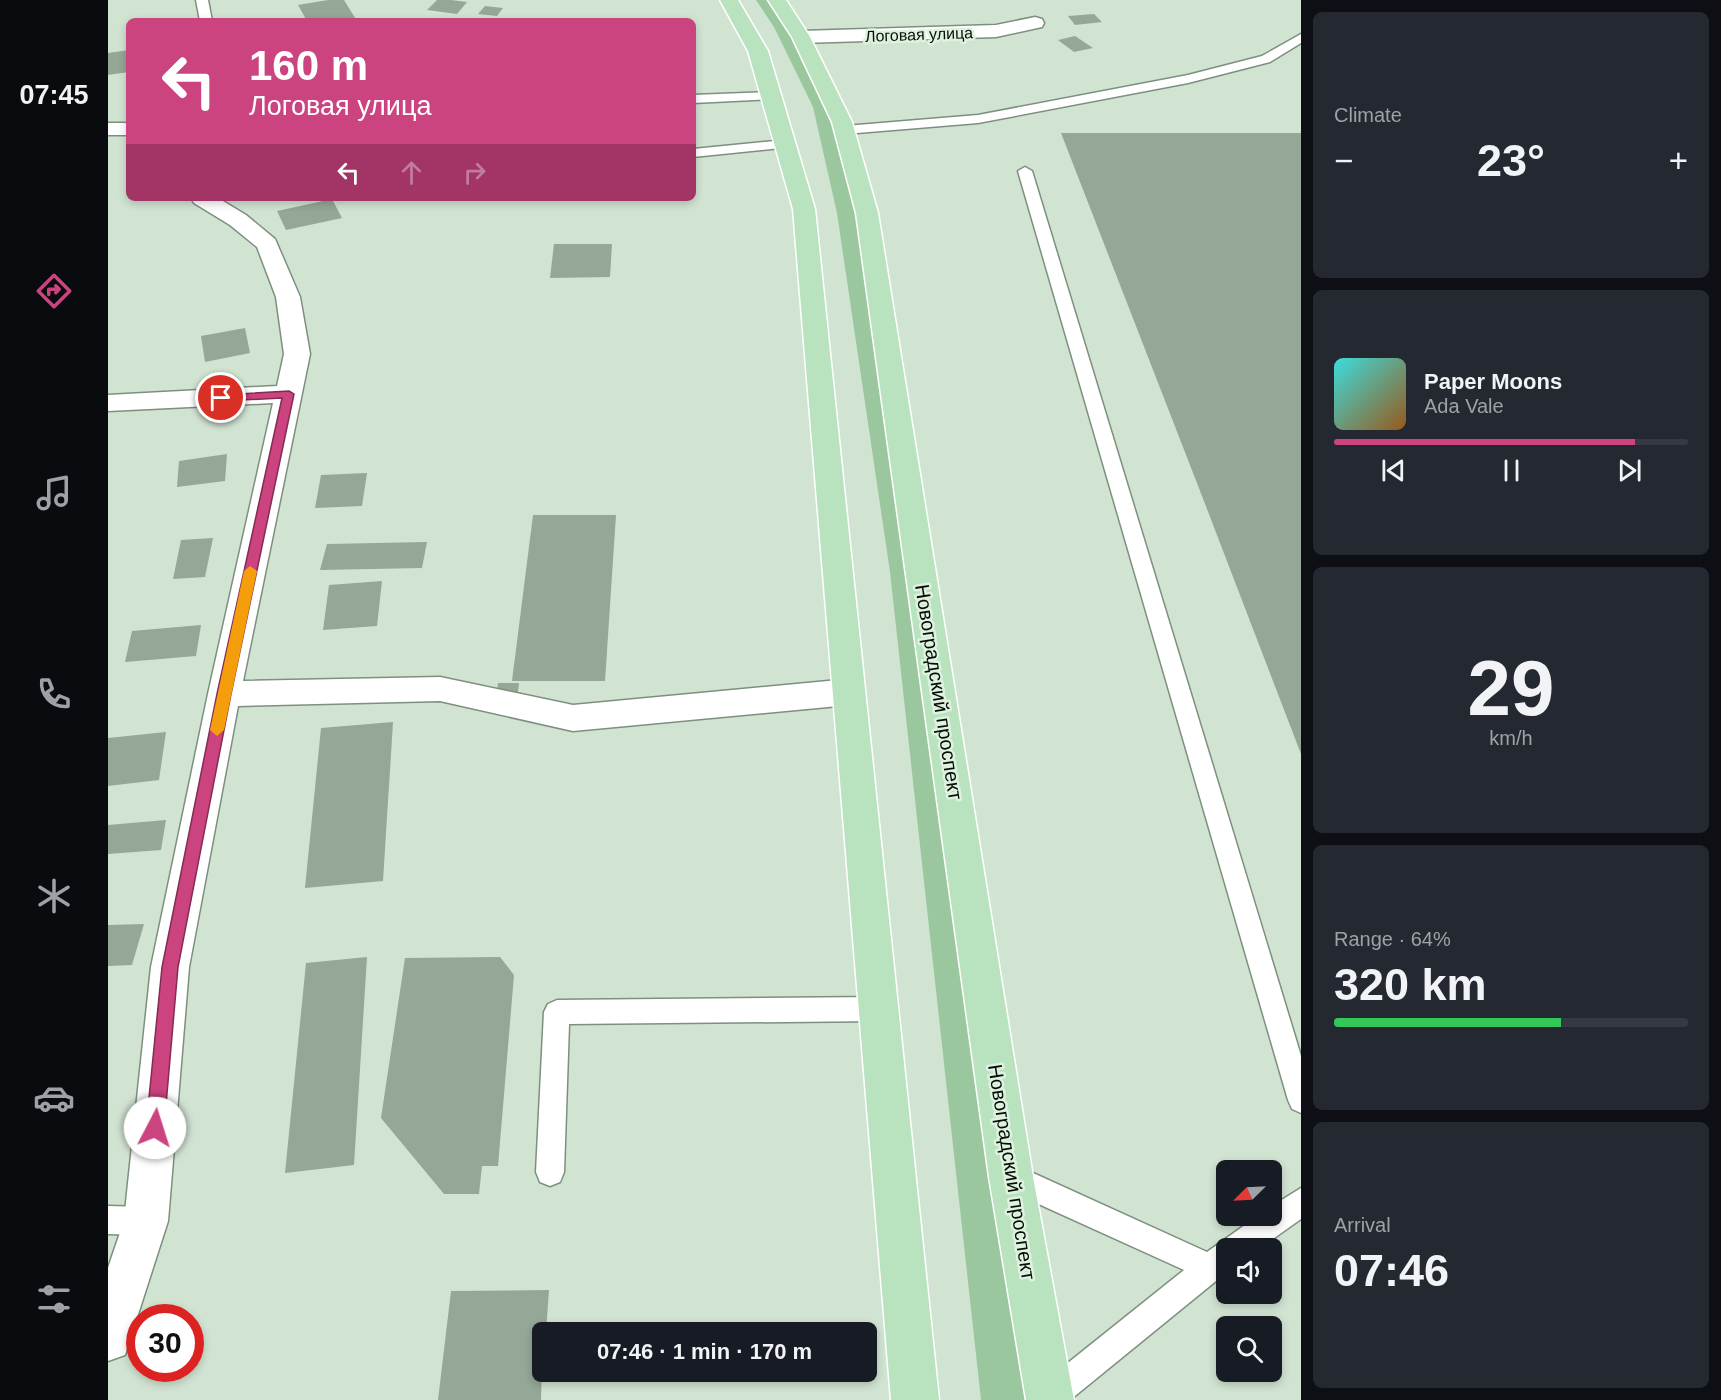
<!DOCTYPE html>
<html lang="en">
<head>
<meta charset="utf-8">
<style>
  :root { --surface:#171b24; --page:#242831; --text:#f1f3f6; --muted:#9ea1a6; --line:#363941; --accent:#cb437f }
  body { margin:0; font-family:Helvetica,sans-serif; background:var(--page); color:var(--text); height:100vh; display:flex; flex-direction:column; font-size:22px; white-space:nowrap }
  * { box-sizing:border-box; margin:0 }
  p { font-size:20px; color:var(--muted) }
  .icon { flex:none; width:33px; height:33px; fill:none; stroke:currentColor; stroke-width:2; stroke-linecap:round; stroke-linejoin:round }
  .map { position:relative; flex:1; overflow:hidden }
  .drawer { display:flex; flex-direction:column; gap:12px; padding:12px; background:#0d0f14; width:420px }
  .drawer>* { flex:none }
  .guide { position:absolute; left:18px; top:18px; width:570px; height:183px; border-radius:9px; box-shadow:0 3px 9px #0003; background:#cb437f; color:#fff; overflow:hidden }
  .needle { width:39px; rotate:246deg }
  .buttons { position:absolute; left:1108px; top:1160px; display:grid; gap:12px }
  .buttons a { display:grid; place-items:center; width:66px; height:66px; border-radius:9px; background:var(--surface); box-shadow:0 3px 9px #0003; font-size:30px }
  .speed { position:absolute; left:18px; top:1304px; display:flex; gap:12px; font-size:30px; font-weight:700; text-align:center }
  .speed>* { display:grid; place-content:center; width:78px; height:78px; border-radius:50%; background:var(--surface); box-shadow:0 3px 9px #0003; line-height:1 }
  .speed .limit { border:9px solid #d22; background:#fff; color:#111 }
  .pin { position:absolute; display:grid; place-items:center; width:51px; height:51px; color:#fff; margin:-26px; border:3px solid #fff; border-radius:50%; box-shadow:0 2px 6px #0007 }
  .me { position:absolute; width:66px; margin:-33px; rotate:5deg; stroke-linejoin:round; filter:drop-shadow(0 0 4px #0008) }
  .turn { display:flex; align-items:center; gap:21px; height:126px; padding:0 24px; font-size:27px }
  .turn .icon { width:78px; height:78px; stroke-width:2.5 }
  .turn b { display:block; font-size:42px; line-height:51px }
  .lanes { display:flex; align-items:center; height:57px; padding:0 24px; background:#0003; justify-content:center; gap:30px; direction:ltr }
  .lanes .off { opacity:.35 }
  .big { font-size:45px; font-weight:700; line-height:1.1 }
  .drawer .card { flex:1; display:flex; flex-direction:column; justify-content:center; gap:9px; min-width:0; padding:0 21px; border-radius:9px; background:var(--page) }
  .drawer .dial { align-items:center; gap:0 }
  .dial b { font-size:78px; line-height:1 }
  .song { display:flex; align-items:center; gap:18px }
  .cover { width:72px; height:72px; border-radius:9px; background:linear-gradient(135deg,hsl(180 70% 55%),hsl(30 70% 35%)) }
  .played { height:6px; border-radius:3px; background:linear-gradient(90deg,var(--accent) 85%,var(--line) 85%) }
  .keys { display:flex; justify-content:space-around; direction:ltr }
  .heat { display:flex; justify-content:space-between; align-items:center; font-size:33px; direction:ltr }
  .charge { height:9px; border-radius:4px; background:linear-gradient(90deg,#34c759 64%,var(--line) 0) }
  .trip { position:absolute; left:424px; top:1322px; width:345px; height:60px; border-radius:9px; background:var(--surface); box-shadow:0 3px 9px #0003; font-weight:700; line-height:60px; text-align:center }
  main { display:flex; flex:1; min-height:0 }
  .menu { display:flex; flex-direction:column; width:108px; justify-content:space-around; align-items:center; background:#090b0e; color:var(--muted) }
  .menu .icon { width:42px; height:42px }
  .menu .current { color:var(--accent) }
  .menu b { font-size:27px; color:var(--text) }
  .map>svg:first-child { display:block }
  .green { fill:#9ac79e }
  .building { fill:#95a796 }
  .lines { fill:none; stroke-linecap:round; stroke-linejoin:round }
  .lane-casing { stroke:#7d8f7e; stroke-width:3 }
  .street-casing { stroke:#7d8f7e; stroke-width:3 }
  .primary-casing { stroke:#fff; stroke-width:3 }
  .lane { fill:#fff; fill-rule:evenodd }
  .street { fill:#fff; fill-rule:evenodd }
  .primary { fill:#b9e2be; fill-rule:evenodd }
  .route { fill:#cb437f; stroke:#842c53; stroke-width:1.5 }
  .slow { fill:#f59e0b }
  .labels { text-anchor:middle; stroke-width:5; stroke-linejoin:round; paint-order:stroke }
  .far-street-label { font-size:16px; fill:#070e08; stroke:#def2df }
  .street-label { font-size:20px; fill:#070e08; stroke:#def2df }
</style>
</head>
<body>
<main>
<nav class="menu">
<b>07:45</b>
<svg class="icon current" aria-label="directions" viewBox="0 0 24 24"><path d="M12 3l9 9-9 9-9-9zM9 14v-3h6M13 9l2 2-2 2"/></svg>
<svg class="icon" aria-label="music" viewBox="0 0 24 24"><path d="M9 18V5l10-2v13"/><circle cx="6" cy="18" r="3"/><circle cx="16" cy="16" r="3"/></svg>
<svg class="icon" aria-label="phone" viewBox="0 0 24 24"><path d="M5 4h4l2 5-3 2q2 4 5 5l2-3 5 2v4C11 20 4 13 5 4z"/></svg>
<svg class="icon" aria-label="climate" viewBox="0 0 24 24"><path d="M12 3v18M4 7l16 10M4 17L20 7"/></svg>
<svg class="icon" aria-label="car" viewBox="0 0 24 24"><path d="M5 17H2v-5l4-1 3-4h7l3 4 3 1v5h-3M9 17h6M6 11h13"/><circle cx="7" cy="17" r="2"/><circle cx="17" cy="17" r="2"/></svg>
<svg class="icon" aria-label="filters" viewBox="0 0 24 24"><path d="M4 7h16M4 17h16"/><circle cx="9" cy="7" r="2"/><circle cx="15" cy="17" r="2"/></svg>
</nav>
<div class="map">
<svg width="1193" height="1400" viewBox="0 0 1193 1400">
  <rect width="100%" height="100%" fill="#d1e4d2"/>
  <path class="green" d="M648 0H665L721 107 749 194 919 1400H873L782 572 729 213 705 107 666 27Z"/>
  <g class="building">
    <path d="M220 0H236L249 21H199L190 5Z"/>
    <path d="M329 0H343L359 2 349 14 319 10Z"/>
    <path d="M377 6 395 8 389 16 370 14Z"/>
    <path d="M986 14 994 22 967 25 960 16Z"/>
    <path d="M967 36 985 48 966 52 950 40Z"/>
    <path d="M21 50V72L0 75V53Z"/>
    <path d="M953 133H1193V754L1094 496Z"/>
    <path d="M224 199 234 218 178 230 169 211Z"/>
    <path d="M446 244H504L502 277 442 278Z"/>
    <path d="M137 328 142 353 97 362 93 336Z"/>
    <path d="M119 454 117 481 69 487 71 461Z"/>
    <path d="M259 473 254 506 207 508 213 475Z"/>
    <path d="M425 515H508L497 681H404Z"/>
    <path d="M105 538 97 577 65 579 73 540Z"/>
    <path d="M319 542 314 568 212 570 219 544Z"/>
    <path d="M274 581 269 626 215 630 221 585Z"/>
    <path d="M93 625 88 656 17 662 24 631Z"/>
    <path d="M390 683H411L409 700H388Z"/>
    <path d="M285 722 275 881 197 888 213 728Z"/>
    <path d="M58 732 51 780 0 786V738Z"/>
    <path d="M58 820 53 850 0 854V825Z"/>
    <path d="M36 924 24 965 0 966V925Z"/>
    <path d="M259 957 246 1165 177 1173 198 963Z"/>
    <path d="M392 957 406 975 390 1166H374L371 1194H336L273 1118 297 958Z"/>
    <path d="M441 1290 438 1332H435L433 1400H330L343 1291Z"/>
  </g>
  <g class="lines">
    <g class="lane-casing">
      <g id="lane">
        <path d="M88 0H100L104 21H92Z"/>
        <path d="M1193 34V43L1162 62 1080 83 870 123 737 134 730 130 737 126 870 115 1080 75 1154 56Z"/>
        <path d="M663 92 668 93 669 96 668 99 585 103V95Z"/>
        <path d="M677 140 684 144 682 147 585 157V149Z"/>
        <path d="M917 167 924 171 1193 1056V1113L1184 1109 1180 1100 910 171Z"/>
        <path d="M771 997 780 1001 784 1009 780 1017 771 1021 461 1024 456 1172 452 1182 442 1186 432 1182 428 1172 436 1012 440 1004 449 1000Z"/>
        <path d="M903 1163 1099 1252 1151 1215H1164V1206L1193 1188V1219L1152 1248H1119V1272L962 1400H928L927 1397 931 1386 1076 1270 893 1187 889 1177 893 1167Z"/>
        <path d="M0 1206 38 1207 48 1211 52 1221 48 1231 38 1235 0 1234Z"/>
      </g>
    </g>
    <g class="street-casing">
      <g id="street">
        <path d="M927 17 934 19 936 23 934 27 888 37 693 43 686 41 684 37 686 33 693 31 888 25Z"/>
        <rect x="0" y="123" width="21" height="12"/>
        <path d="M83 198H110L138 215 167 239 192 297 202 354 135 681 332 677 465 705 741 679 753 683 757 692 753 701 741 705 465 731 332 701 130 706 81 967 60 1221 17 1355 0 1361V1268L16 1221 43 967 100 694 165 403 0 411V395L169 386 176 354 168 297 149 247 122 225 86 203Z"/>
      </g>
    </g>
    <g class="primary-casing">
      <g id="primary">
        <path d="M612 0H630L660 51 707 209 831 1400H783L685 209 640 51Z"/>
        <path d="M660 0H678L702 37 744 122 770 213 925 1177 966 1400H918L881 1177 748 213 724 122 684 37Z"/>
      </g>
    </g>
    <use href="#lane" class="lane"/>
    <use href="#street" class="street"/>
    <use href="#primary" class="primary"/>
  </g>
  <path class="route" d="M181 391 186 394 123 694 70 967 56 1128 53 1134 47 1137 41 1134 38 1128 54 967 109 694 174 398 113 401 107 398 113 395Z"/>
  <path class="slow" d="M142 566 149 571 116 730 109 736 102 730 136 571Z"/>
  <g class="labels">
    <g class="far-street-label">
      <text transform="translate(811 34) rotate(-2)" y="6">Логовая улица</text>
    </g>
    <g class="street-label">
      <text transform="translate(831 692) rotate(81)" y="7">Новоградский проспект</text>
      <text transform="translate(904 1172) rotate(81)" y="7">Новоградский проспект</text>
    </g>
  </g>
</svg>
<div class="buttons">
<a><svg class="needle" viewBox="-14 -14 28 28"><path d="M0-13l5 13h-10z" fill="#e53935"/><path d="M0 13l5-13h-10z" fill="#9ea1a6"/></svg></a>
<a><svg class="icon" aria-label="sound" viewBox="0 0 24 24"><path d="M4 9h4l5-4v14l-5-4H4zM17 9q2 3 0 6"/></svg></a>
<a><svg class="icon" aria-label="search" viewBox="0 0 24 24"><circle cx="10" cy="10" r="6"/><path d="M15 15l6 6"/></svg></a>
</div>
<div class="speed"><div class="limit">30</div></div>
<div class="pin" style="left:113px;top:398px;background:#d93025"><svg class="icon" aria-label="arrive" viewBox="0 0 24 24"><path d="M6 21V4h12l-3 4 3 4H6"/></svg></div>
<svg class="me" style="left:47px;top:1128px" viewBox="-20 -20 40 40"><circle r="19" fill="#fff"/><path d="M0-13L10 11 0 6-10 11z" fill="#cb437f"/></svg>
<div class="trip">07:46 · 1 min · 170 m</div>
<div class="guide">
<div class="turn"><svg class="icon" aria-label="left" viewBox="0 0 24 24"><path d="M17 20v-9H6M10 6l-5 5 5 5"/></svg><div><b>160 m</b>Логовая улица</div></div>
<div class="lanes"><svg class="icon" aria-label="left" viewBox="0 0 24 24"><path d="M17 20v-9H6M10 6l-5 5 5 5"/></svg><svg class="icon off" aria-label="ahead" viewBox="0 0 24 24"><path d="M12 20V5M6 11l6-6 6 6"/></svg><svg class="icon off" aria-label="right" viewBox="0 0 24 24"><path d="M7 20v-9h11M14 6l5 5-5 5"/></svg></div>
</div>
</div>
<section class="drawer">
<div class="card"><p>Climate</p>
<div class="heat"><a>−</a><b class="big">23°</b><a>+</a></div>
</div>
<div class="card">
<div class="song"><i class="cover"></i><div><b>Paper Moons</b><p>Ada Vale</p></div></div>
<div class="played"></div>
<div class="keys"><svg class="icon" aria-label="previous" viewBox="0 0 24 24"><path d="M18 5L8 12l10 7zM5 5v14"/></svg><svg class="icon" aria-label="pause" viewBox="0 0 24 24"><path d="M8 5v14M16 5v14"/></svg><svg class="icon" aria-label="next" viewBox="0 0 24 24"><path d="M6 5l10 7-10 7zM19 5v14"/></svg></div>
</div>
<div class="card dial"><b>29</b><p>km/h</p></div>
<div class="card"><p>Range · 64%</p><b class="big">320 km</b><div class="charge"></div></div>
<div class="card"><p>Arrival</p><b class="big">07:46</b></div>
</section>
</main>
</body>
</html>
